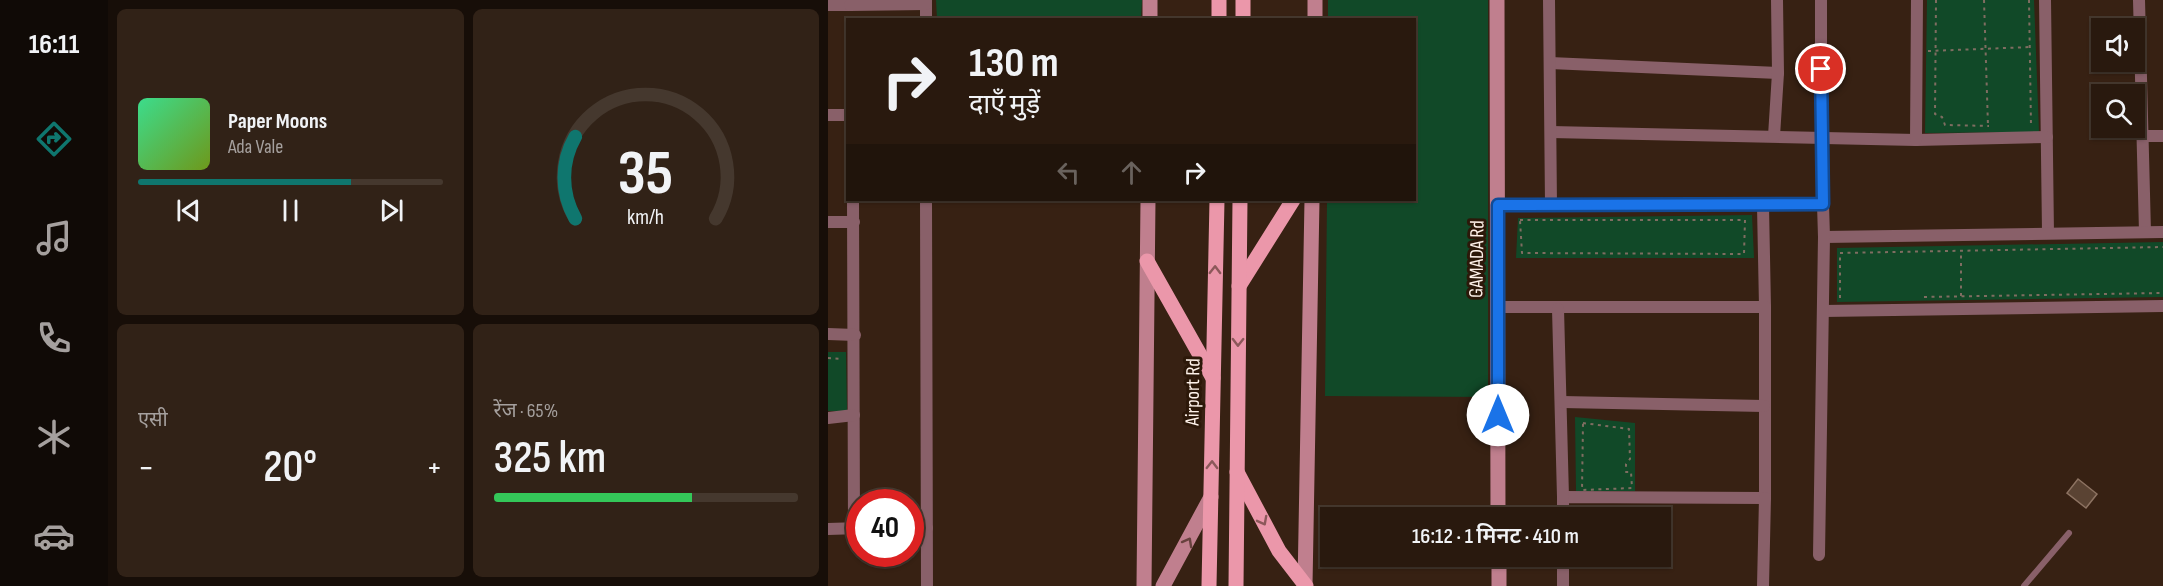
<!DOCTYPE html>
<html lang="hi">
<head>
<meta charset="utf-8">
<style>
  :root { --surface:#29190e; --page:#312217; --text:#f1f3f6; --muted:#a5a09e; --line:#45382e; --accent:#0f766e }
  body { margin:0; font-family:"Sofia Sans Condensed","Noto Sans Devanagari",sans-serif; background:var(--page); color:var(--text); height:100vh; display:flex; flex-direction:column; font-size:22px; white-space:nowrap }
  * { box-sizing:border-box; margin:0 }
  p { font-size:20px; color:var(--muted) }
  .icon { flex:none; width:33px; height:33px; fill:none; stroke:currentColor; stroke-width:2; stroke-linecap:round; stroke-linejoin:round }
  .map { position:relative; flex:1; overflow:hidden }
  .sheet { display:flex; flex-direction:column; gap:9px; padding:9px; background:#170e08; width:720px }
  .sheet>* { flex:none }
  .banner { position:absolute; left:18px; top:18px; width:570px; height:183px; border-radius:0px; box-shadow:0 2px 4px #0004,0 0 0 2px var(--line); background:#29190e; color:var(--text); overflow:hidden }
  .buttons { position:absolute; left:1263px; top:18px; display:grid; gap:12px }
  .buttons a { display:grid; place-items:center; width:54px; height:54px; border-radius:0px; background:var(--surface); box-shadow:0 2px 4px #0004,0 0 0 2px var(--line); font-size:30px }
  .speed { position:absolute; left:18px; top:489px; display:flex; gap:12px; font-size:30px; font-weight:700; text-align:center }
  .speed>* { display:grid; place-content:center; width:78px; height:78px; border-radius:50%; background:var(--surface); box-shadow:0 2px 4px #0004,0 0 0 2px var(--line); line-height:1 }
  .speed .limit { border:9px solid #d22; background:#fff; color:#111 }
  .pin { position:absolute; display:grid; place-items:center; width:51px; height:51px; color:#fff; margin:-26px; border:3px solid #fff; border-radius:50%; box-shadow:0 2px 6px #0007 }
  .me { position:absolute; width:66px; margin:-33px; rotate:0deg; stroke-linejoin:round; filter:drop-shadow(0 0 4px #0008) }
  .turn { display:flex; align-items:center; gap:21px; height:126px; padding:0 24px; font-size:27px }
  .turn .icon { width:78px; height:78px; stroke-width:2.5 }
  .turn b { display:block; font-size:42px; line-height:51px }
  .lanes { display:flex; align-items:center; height:57px; padding:0 24px; background:#0003; justify-content:center; gap:30px; direction:ltr }
  .lanes .off { opacity:.35 }
  .big { font-size:45px; font-weight:600; line-height:1.1 }
  .sheet .card { flex:1; display:flex; flex-direction:column; justify-content:center; gap:9px; min-width:0; padding:0 21px; border-radius:9px; background:var(--page) }
  .sheet .dial { align-items:center; gap:0 }
  .dial svg { height:156px; overflow:visible; fill:none; stroke:var(--line); stroke-width:7; stroke-linecap:round; text-anchor:middle }
  .dial text { fill:var(--text); stroke:none }
  .song { display:flex; align-items:center; gap:18px }
  .cover { width:72px; height:72px; border-radius:9px; background:linear-gradient(135deg,hsl(150 70% 55%),hsl(80 70% 35%)) }
  .played { height:6px; border-radius:3px; background:linear-gradient(90deg,var(--accent) 70%,var(--line) 70%) }
  .keys { display:flex; justify-content:space-around; direction:ltr }
  .heat { display:flex; justify-content:space-between; align-items:center; font-size:33px; direction:ltr }
  .charge { height:9px; border-radius:4px; background:linear-gradient(90deg,#34c759 65%,var(--line) 0) }
  .sheet .tiles { flex:1; display:grid; gap:9px; grid-template-columns:repeat(2,1fr) }
  .trip { position:absolute; left:492px; top:507px; width:351px; height:60px; border-radius:0px; background:var(--surface); box-shadow:0 2px 4px #0004,0 0 0 2px var(--line); font-weight:600; line-height:60px; text-align:center }
  main { display:flex; flex:1; min-height:0 }
  .dock { display:flex; flex-direction:column; width:108px; justify-content:space-around; align-items:center; background:#100a06; color:var(--muted) }
  .dock .icon { width:42px; height:42px }
  .dock .selected { color:var(--accent) }
  .dock b { font-size:27px; color:var(--text) }
  .map>svg:first-child { display:block }
  .green { fill:#114928 }
  .building { fill:#5a4333; stroke:#8d7362; stroke-width:1.5 }
  .lines { fill:none; stroke-linecap:round; stroke-linejoin:round }
  .path { stroke:#7f6d61; stroke-width:2; stroke-dasharray:3 4.5; stroke-linecap:butt }
  .lane { stroke:#896069; stroke-width:6 }
  .street { stroke:#896069; stroke-width:12 }
  .secondary { stroke:#c07f8e; stroke-width:15 }
  .primary { stroke:#eb97aa; stroke-width:15 }
  .oneway { stroke:#8c585a }
  .oneway2 { stroke:#67413e }
  .route-casing { stroke:#114b97; stroke-width:15 }
  .route { stroke:#1a73e8; stroke-width:10 }
  .labels { text-anchor:middle; stroke-width:6; stroke-linejoin:round; paint-order:stroke }
  .street-label { font-size:20px; fill:#fef2ea; stroke:#2c1809 }
</style>
</head>
<body>
<main>
<nav class="dock">
<b>16:11</b>
<svg class="icon selected" aria-label="directions" viewBox="0 0 24 24"><path d="M12 3l9 9-9 9-9-9zM9 14v-3h6M13 9l2 2-2 2"/></svg>
<svg class="icon" aria-label="music" viewBox="0 0 24 24"><path d="M9 18V5l10-2v13"/><circle cx="6" cy="18" r="3"/><circle cx="16" cy="16" r="3"/></svg>
<svg class="icon" aria-label="phone" viewBox="0 0 24 24"><path d="M5 4h4l2 5-3 2q2 4 5 5l2-3 5 2v4C11 20 4 13 5 4z"/></svg>
<svg class="icon" aria-label="climate" viewBox="0 0 24 24"><path d="M12 3v18M4 7l16 10M4 17L20 7"/></svg>
<svg class="icon" aria-label="car" viewBox="0 0 24 24"><path d="M5 17H2v-5l4-1 3-4h7l3 4 3 1v5h-3M9 17h6M6 11h13"/><circle cx="7" cy="17" r="2"/><circle cx="17" cy="17" r="2"/></svg>
</nav>
<section class="sheet">
<div class="tiles">
<div class="card">
<div class="song"><i class="cover"></i><div><b>Paper Moons</b><p>Ada Vale</p></div></div>
<div class="played"></div>
<div class="keys"><svg class="icon" aria-label="previous" viewBox="0 0 24 24"><path d="M18 5L8 12l10 7zM5 5v14"/></svg><svg class="icon" aria-label="pause" viewBox="0 0 24 24"><path d="M8 5v14M16 5v14"/></svg><svg class="icon" aria-label="next" viewBox="0 0 24 24"><path d="M6 5l10 7-10 7zM19 5v14"/></svg></div>
</div>
<div class="card dial"><svg viewBox="0 0 100 80">
<path d="M14 69A42 42 0 1 1 86 69"/>
<path d="M14 69A42 42 0 0 1 14 27" stroke="#0f766e"/>
<text x="50" y="56" font-size="32" font-weight="700">35</text>
<text x="50" y="72" font-size="11">km/h</text>
</svg></div>
<div class="card"><p>एसी</p>
<div class="heat"><a>−</a><b class="big">20°</b><a>+</a></div>
</div>
<div class="card"><p>रेंज · 65%</p><b class="big">325 km</b><div class="charge"></div></div>
</div>
</section>
<div class="map">
<svg width="1335" height="586" viewBox="0 0 1335 586">
  <rect width="100%" height="100%" fill="#372113"/>
  <g class="green">
    <path d="M108 0H314L313 19H109Z"/>
    <path d="M500 0H660V397L497 396 499 200H586V20L500 19Z"/>
    <path d="M1099 0H1206L1211 132 1097 133Z"/>
    <path d="M924 215 926 258H688L690 218Z"/>
    <path d="M1335 242V297L1009 302V248Z"/>
    <path d="M0 352H18L19 411H0Z"/>
    <path d="M747 417 807 423V491H748Z"/>
  </g>
  <path class="building" d="M1250 479 1269 494 1258 508 1239 493Z"/>
  <g class="lines">
    <g class="path">
      <path d="M1108 0 1107 114 1114 117 1117 125 1161 126"/>
      <path d="M1156 0 1160 126"/>
      <path d="M1201 0 1203 126"/>
      <path d="M1100 51 1203 47"/>
      <path d="M692 220H917L916 254 694 253Z"/>
      <path d="M1133 296V251"/>
      <path d="M1096 297 1335 293"/>
      <path d="M1012 298V253L1335 247"/>
      <path d="M0 358 14 359"/>
      <path d="M755 423 801 429 802 459 798 464V472H803L804 488 754 490Z"/>
    </g>
    <path class="lane" d="M1196 586 1241 533"/>
    <g class="street">
      <path d="M98 0V20"/>
      <path d="M1217 0 1220 233"/>
      <path d="M1311 0 1317 232"/>
      <path d="M0 5H22V0"/>
      <path d="M22 5 98 4"/>
      <path d="M722 63 950 73"/>
      <path d="M0 115H20"/>
      <path d="M723 132 1088 140 1219 137"/>
      <path d="M946 136 950 73 949 0"/>
      <path d="M1315 136H1335"/>
      <path d="M1088 140 1089 0"/>
      <path d="M25 200 26 528"/>
      <path d="M98 200 99 586"/>
      <path d="M670 205H723L721 0"/>
      <path d="M723 205 995 204"/>
      <path d="M935 206 937 307"/>
      <path d="M0 222H26"/>
      <path d="M996 237 1335 232"/>
      <path d="M669 307H937V498L735 497V518"/>
      <path d="M730 309 735 497"/>
      <path d="M995 311 1335 306"/>
      <path d="M0 334 27 335"/>
      <path d="M734 402 936 406"/>
      <path d="M0 418 26 415"/>
      <path d="M82 528H99"/>
      <path d="M0 529 32 528"/>
      <path d="M991 555 996 237 993 138V0"/>
      <path d="M735 586V556"/>
      <path d="M935 586 937 498"/>
    </g>
    <g class="secondary">
      <path d="M669 0 670 518"/>
      <path d="M322 20V0"/>
      <path d="M487 20V0"/>
      <path d="M671 556V586"/>
      <path d="M477 585 484 200"/>
      <path d="M316 586 320 200"/>
      <path d="M335 586 383 497"/>
    </g>
    <g class="primary">
      <path d="M391 20V0"/>
      <path d="M415 20V0"/>
      <path d="M319 261 385 378"/>
      <path d="M411 286 465 200"/>
      <path d="M409 472 451 551 478 586"/>
      <path d="M381 586 389 200"/>
      <path d="M408 586 412 200"/>
    </g>
  </g>
  <defs><path id="oneway-chevron" d="M-2-3.5L2.5 0L-2 3.5" fill="none" stroke-width="1.6" stroke-linecap="round" stroke-linejoin="round" transform="scale(1.5)"/></defs>
  <g class="oneway">
    <use href="#oneway-chevron" transform="translate(387 270) rotate(-89)"/>
    <use href="#oneway-chevron" transform="translate(410 342) rotate(91)"/>
    <use href="#oneway-chevron" transform="translate(384 465) rotate(-89)"/>
    <use href="#oneway-chevron" transform="translate(435 521) rotate(62)"/>
  </g>
  <use class="oneway2" href="#oneway-chevron" transform="translate(360 542) rotate(-61)"/>
  <g class="lines">
    <g class="route-casing">
      <path id="route" d="M670 415V205L995 204 993 69"/>
    </g>
    <use href="#route" class="route"/>
  </g>
  <g class="labels">
    <g class="street-label">
      <text transform="translate(648 259) rotate(-89)" y="7">GAMADA Rd</text>
      <text transform="translate(364 392) rotate(-89)" y="7">Airport Rd</text>
    </g>
  </g>
</svg>
<div class="buttons">
<a><svg class="icon" aria-label="sound" viewBox="0 0 24 24"><path d="M4 9h4l5-4v14l-5-4H4zM17 9q2 3 0 6"/></svg></a>
<a><svg class="icon" aria-label="search" viewBox="0 0 24 24"><circle cx="10" cy="10" r="6"/><path d="M15 15l6 6"/></svg></a>
</div>
<div class="speed"><div class="limit">40</div></div>
<div class="pin" style="left:993px;top:69px;background:#d93025"><svg class="icon" aria-label="arrive" viewBox="0 0 24 24"><path d="M6 21V4h12l-3 4 3 4H6"/></svg></div>
<svg class="me" style="left:670px;top:415px" viewBox="-20 -20 40 40"><circle r="19" fill="#fff"/><path d="M0-13L10 11 0 6-10 11z" fill="#1a73e8"/></svg>
<div class="trip">16:12 · 1 मिनट · 410 m</div>
<div class="banner">
<div class="turn"><svg class="icon" aria-label="right" viewBox="0 0 24 24"><path d="M7 20v-9h11M14 6l5 5-5 5"/></svg><div><b>130 m</b>दाएँ मुड़ें</div></div>
<div class="lanes"><svg class="icon off" aria-label="left" viewBox="0 0 24 24"><path d="M17 20v-9H6M10 6l-5 5 5 5"/></svg><svg class="icon off" aria-label="ahead" viewBox="0 0 24 24"><path d="M12 20V5M6 11l6-6 6 6"/></svg><svg class="icon" aria-label="right" viewBox="0 0 24 24"><path d="M7 20v-9h11M14 6l5 5-5 5"/></svg></div>
</div>
</div>
</main>
</body>
</html>
